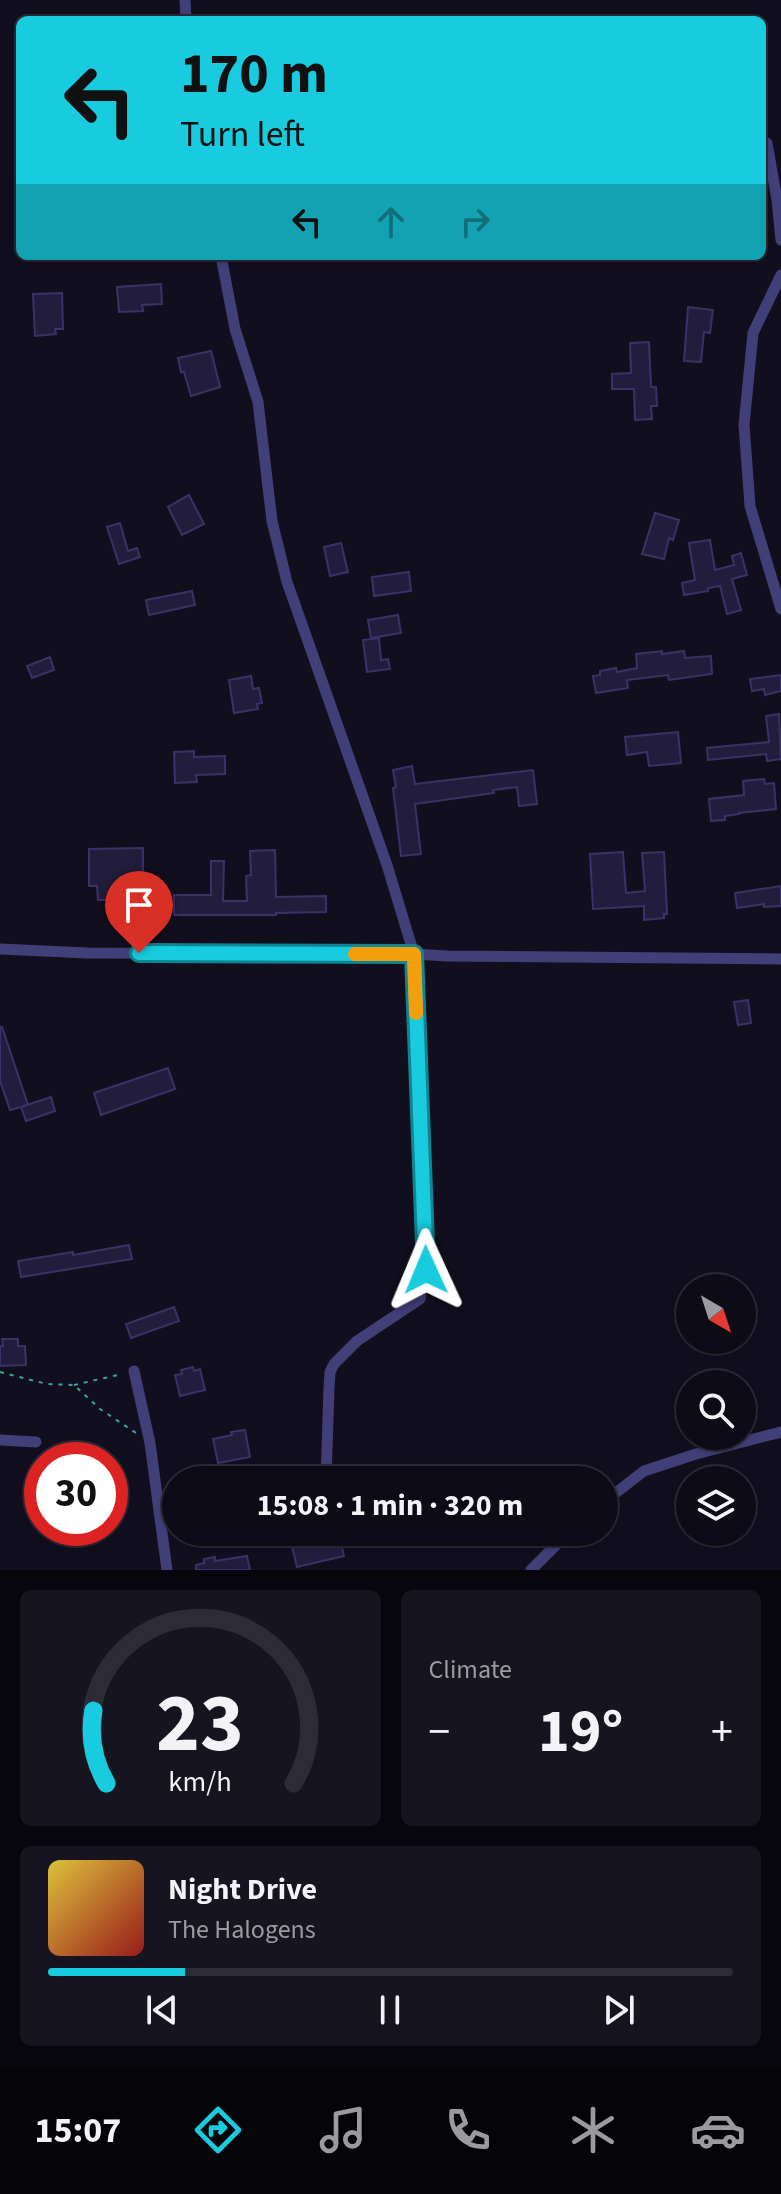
<!DOCTYPE html>
<html lang="en">
<head>
<meta charset="utf-8">
<style>
  :root { --surface:#0d0b16; --page:#16141f; --text:#f1f3f6; --muted:#9a9ba1; --line:#2d2b35; --accent:#18cbdf }
  body { margin:0; font-family:"Source Sans 3",sans-serif; background:var(--page); color:var(--text); height:100vh; display:flex; flex-direction:column; font-size:30px; white-space:nowrap }
  * { box-sizing:border-box; margin:0 }
  p { font-size:26px; color:var(--muted) }
  .icon { flex:none; width:44px; height:44px; fill:none; stroke:currentColor; stroke-width:2; stroke-linecap:round; stroke-linejoin:round }
  .map { position:relative; height:1570px; overflow:hidden }
  .drawer { display:flex; flex-direction:column; gap:20px; padding:20px; background:#07060c; flex:1 }
  .drawer>* { flex:none }
  .hud { position:absolute; left:16px; top:16px; width:750px; height:244px; border-radius:12px; box-shadow:0 2px 6px #0004,0 0 0 2px var(--line); background:#18cbdf; color:#111; overflow:hidden }
  .needle { width:52px; rotate:141deg }
  .fabs { position:absolute; left:676px; top:1274px; display:grid; gap:16px }
  .fabs a { display:grid; place-items:center; width:80px; height:80px; border-radius:50%; background:var(--surface); box-shadow:0 2px 6px #0004,0 0 0 2px var(--line); font-size:40px }
  .speed { position:absolute; left:24px; top:1442px; display:flex; gap:16px; font-size:40px; font-weight:700; text-align:center }
  .speed>* { display:grid; place-content:center; width:104px; height:104px; border-radius:50%; background:var(--surface); box-shadow:0 2px 6px #0004,0 0 0 2px var(--line); line-height:1 }
  .speed .limit { border:12px solid #d22; background:#fff; color:#111 }
  .pin { position:absolute; display:grid; place-items:center; width:68px; height:68px; color:#fff; margin:-82px -34px; border-radius:50% 50% 50% 0; rotate:-45deg; box-shadow:0 0 8px #0007 }
  .pin .icon { rotate:45deg }
  .me { position:absolute; width:88px; margin:-44px; rotate:359deg; stroke-linejoin:round; filter:drop-shadow(0 0 6px #0008) }
  .turn { display:flex; align-items:center; gap:28px; height:168px; padding:0 32px; font-size:36px }
  .turn .icon { width:104px; height:104px; stroke-width:2.5 }
  .turn b { display:block; font-size:56px; line-height:68px }
  .lanes { display:flex; align-items:center; height:76px; padding:0 32px; background:#0003; justify-content:center; gap:40px; direction:ltr }
  .lanes .off { opacity:.35 }
  .big { font-size:60px; font-weight:700; line-height:1.1 }
  .drawer .card { flex:1; display:flex; flex-direction:column; justify-content:center; gap:12px; min-width:0; padding:0 28px; border-radius:12px; background:var(--page) }
  .drawer .dial { align-items:center; gap:0 }
  .dial svg { height:208px; overflow:visible; fill:none; stroke:var(--line); stroke-width:7; stroke-linecap:round; text-anchor:middle }
  .dial text { fill:var(--text); stroke:none }
  .song { display:flex; align-items:center; gap:24px }
  .cover { width:96px; height:96px; border-radius:12px; background:linear-gradient(135deg,hsl(50 70% 55%),hsl(0 70% 35%)) }
  .played { height:8px; border-radius:4px; background:linear-gradient(90deg,var(--accent) 20%,var(--line) 20%) }
  .keys { display:flex; justify-content:space-around; direction:ltr }
  .heat { display:flex; justify-content:space-between; align-items:center; font-size:44px; direction:ltr }
  .drawer .tiles { flex:1; display:grid; gap:20px; grid-template-columns:1fr 1fr }
  .card:last-child { grid-column:span 2 }
  .trip { position:absolute; left:162px; top:1466px; width:456px; height:80px; border-radius:40px; background:var(--surface); box-shadow:0 2px 6px #0004,0 0 0 2px var(--line); font-weight:700; line-height:80px; text-align:center }
  .menu { display:flex; height:128px; justify-content:space-around; align-items:center; background:#050409; color:var(--muted) }
  .menu .icon { width:56px; height:56px }
  .menu .selected { color:var(--accent) }
  .menu b { font-size:36px; color:var(--text) }
  .map>svg:first-child { display:block }
  .building { fill:#231d3d; stroke:#3c3167; stroke-width:2 }
  .lines { fill:none; stroke-linecap:round; stroke-linejoin:round }
  .path { stroke:#3aa59e; stroke-width:2; stroke-dasharray:4 6; stroke-linecap:butt }
  .minor { stroke:#413f78; stroke-width:11 }
  .route-casing { stroke:#108491; stroke-width:20 }
  .route { stroke:#18cbdf; stroke-width:14 }
  .slow { stroke:#f59e0b; stroke-width:14 }
</style>
</head>
<body>
<div class="map">
<svg width="781" height="1570" viewBox="0 0 781 1570">
  <rect width="100%" height="100%" fill="#110f1e"/>
  <g class="building">
    <path d="M161 284 162 304 142 305 143 311 119 312 117 287Z"/>
    <path d="M62 293 63 329H55L56 334 35 336 33 294Z"/>
    <path d="M688 307 713 310 710 333 704 332 701 362 684 361Z"/>
    <path d="M649 342 651 387H656L657 406H651L652 419 635 420 634 389H612V374L631 373 630 343Z"/>
    <path d="M211 351 220 387 191 396 184 372H181L178 358Z"/>
    <path d="M189 495 204 524 182 535 168 507Z"/>
    <path d="M655 513 679 520 673 540 669 538 664 559 642 554Z"/>
    <path d="M120 523 128 551 137 548 140 557 119 564 107 527Z"/>
    <path d="M710 540 715 570 734 565 732 556 741 553 747 575 732 579 741 610 727 614 720 586 708 588V591L684 595 682 583 695 580 689 543Z"/>
    <path d="M341 543 348 572 330 576 324 547Z"/>
    <path d="M409 572 411 591 374 596 372 577Z"/>
    <path d="M192 591 195 605 149 615 146 600Z"/>
    <path d="M398 615 401 633 371 638 368 620Z"/>
    <path d="M379 638 381 660 388 659 390 669 367 672 363 640Z"/>
    <path d="M662 651V654L684 651 685 658 711 656 712 674 669 680 668 675 627 680 628 688 596 693 593 676 600 675V671L616 668 617 672 637 668 636 654Z"/>
    <path d="M50 657 54 670 32 678 27 666Z"/>
    <path d="M781 675V691L765 695 764 689 752 691 750 679Z"/>
    <path d="M251 676 253 689 259 688 262 703 257 704 258 709 234 713 229 680Z"/>
    <path d="M779 714 781 759 767 761 766 754 708 760 707 748 769 742 766 716Z"/>
    <path d="M678 732 681 763 649 766 647 752 627 755 625 737Z"/>
    <path d="M194 751V757L225 756V774L196 775 197 782 175 783 174 752Z"/>
    <path d="M412 766 415 784 533 770 537 804 519 806 517 787 493 790 494 793 415 804 421 854 401 856 393 788 396 787 393 770Z"/>
    <path d="M764 779 765 784 774 783 776 809 739 813V814L725 816V820L711 821 709 799 744 795 743 781Z"/>
    <path d="M143 848V886H135L136 900H98L97 886H89V849Z"/>
    <path d="M275 850 276 897 326 896V912L276 913V915H174V895H211V861H224L223 901H247L246 876 251 875 250 851Z"/>
    <path d="M623 852 626 893 645 891 642 853 664 852 667 914H664V918L644 920V906L593 909 590 854Z"/>
    <path d="M781 886V906L764 907V904L737 908 735 893Z"/>
    <path d="M748 1000 751 1023 738 1025 734 1002Z"/>
    <path d="M0 1027H2L28 1105 10 1110 0 1081Z"/>
    <path d="M168 1068 175 1089 101 1115 94 1093Z"/>
    <path d="M51 1097 55 1111 26 1121 21 1107Z"/>
    <path d="M129 1245 132 1259 21 1277 18 1261 73 1252V1255Z"/>
    <path d="M174 1307 179 1321 131 1338 126 1324Z"/>
    <path d="M2 1339H18V1346H25L26 1365 0 1366V1346H3Z"/>
    <path d="M193 1367 194 1371 200 1369 205 1390 180 1396 175 1375 182 1374 181 1370Z"/>
    <path d="M245 1430 250 1457 218 1463 213 1439 232 1435 231 1432Z"/>
    <path d="M339 1535 344 1556 297 1567 292 1547Z"/>
    <path d="M247 1556 250 1570H196V1565L204 1563V1559L215 1557V1561Z"/>
  </g>
  <g class="lines">
    <g class="path">
      <path d="M0 1372 47 1384 74 1385 100 1409 136 1433"/>
      <path d="M74 1385 122 1374"/>
    </g>
    <g class="minor">
      <path d="M185 0 186 20"/>
      <path d="M767 143 777 200 781 240"/>
      <path d="M221 256 235 329 258 402 272 521 287 582 387 865 414 954 426 1256 424 1279 420 1299 357 1341 334 1364 330 1372 329 1388 326 1480"/>
      <path d="M781 275 753 333 744 425 750 506 781 609"/>
      <path d="M0 949 87 953 414 954 447 956 781 959"/>
      <path d="M134 1371 150 1443 167 1570"/>
      <path d="M0 1440 36 1442"/>
      <path d="M604 1502 644 1471 696 1454 781 1432"/>
      <path d="M531 1570 569 1532"/>
    </g>
  </g>
  <g class="lines">
    <g class="route-casing">
      <path id="route" d="M139 953 414 954 426 1270"/>
    </g>
    <use href="#route" class="route"/>
    <path class="slow" d="M355 954H414L416 1013"/>
  </g>
</svg>
<div class="fabs">
<a><svg class="needle" viewBox="-14 -14 28 28"><path d="M0-13l5 13h-10z" fill="#e53935"/><path d="M0 13l5-13h-10z" fill="#9a9ba1"/></svg></a>
<a><svg class="icon" aria-label="search" viewBox="0 0 24 24"><circle cx="10" cy="10" r="6"/><path d="M15 15l6 6"/></svg></a>
<a><svg class="icon" aria-label="layers" viewBox="0 0 24 24"><path d="M12 4l9 5-9 5-9-5zM3 14l9 5 9-5"/></svg></a>
</div>
<div class="speed"><div class="limit">30</div></div>
<div class="pin" style="left:139px;top:953px;background:#d93025"><svg class="icon" aria-label="arrive" viewBox="0 0 24 24"><path d="M6 21V4h12l-3 4 3 4H6"/></svg></div>
<svg class="me" style="left:426px;top:1270px" viewBox="-20 -20 40 40"><path d="M0-17L14 15 0 8-14 15z" fill="#18cbdf" stroke="#fff" stroke-width="4"/></svg>
<div class="trip">15:08 · 1 min · 320 m</div>
<div class="hud">
<div class="turn"><svg class="icon" aria-label="left" viewBox="0 0 24 24"><path d="M17 20v-9H6M10 6l-5 5 5 5"/></svg><div><b>170 m</b>Turn left</div></div>
<div class="lanes"><svg class="icon" aria-label="left" viewBox="0 0 24 24"><path d="M17 20v-9H6M10 6l-5 5 5 5"/></svg><svg class="icon off" aria-label="ahead" viewBox="0 0 24 24"><path d="M12 20V5M6 11l6-6 6 6"/></svg><svg class="icon off" aria-label="right" viewBox="0 0 24 24"><path d="M7 20v-9h11M14 6l5 5-5 5"/></svg></div>
</div>
</div>
<section class="drawer">
<div class="tiles">
<div class="card dial"><svg viewBox="0 0 100 80">
<path d="M14 69A42 42 0 1 1 86 69"/>
<path d="M14 69A42 42 0 0 1 9 41" stroke="#18cbdf"/>
<text x="50" y="56" font-size="32" font-weight="700">23</text>
<text x="50" y="72" font-size="11">km/h</text>
</svg></div>
<div class="card"><p>Climate</p>
<div class="heat"><a>−</a><b class="big">19°</b><a>+</a></div>
</div>
<div class="card">
<div class="song"><i class="cover"></i><div><b>Night Drive</b><p>The Halogens</p></div></div>
<div class="played"></div>
<div class="keys"><svg class="icon" aria-label="previous" viewBox="0 0 24 24"><path d="M18 5L8 12l10 7zM5 5v14"/></svg><svg class="icon" aria-label="pause" viewBox="0 0 24 24"><path d="M8 5v14M16 5v14"/></svg><svg class="icon" aria-label="next" viewBox="0 0 24 24"><path d="M6 5l10 7-10 7zM19 5v14"/></svg></div>
</div>
</div>
</section>
<nav class="menu">
<b>15:07</b>
<svg class="icon selected" aria-label="directions" viewBox="0 0 24 24"><path d="M12 3l9 9-9 9-9-9zM9 14v-3h6M13 9l2 2-2 2"/></svg>
<svg class="icon" aria-label="music" viewBox="0 0 24 24"><path d="M9 18V5l10-2v13"/><circle cx="6" cy="18" r="3"/><circle cx="16" cy="16" r="3"/></svg>
<svg class="icon" aria-label="phone" viewBox="0 0 24 24"><path d="M5 4h4l2 5-3 2q2 4 5 5l2-3 5 2v4C11 20 4 13 5 4z"/></svg>
<svg class="icon" aria-label="climate" viewBox="0 0 24 24"><path d="M12 3v18M4 7l16 10M4 17L20 7"/></svg>
<svg class="icon" aria-label="car" viewBox="0 0 24 24"><path d="M5 17H2v-5l4-1 3-4h7l3 4 3 1v5h-3M9 17h6M6 11h13"/><circle cx="7" cy="17" r="2"/><circle cx="17" cy="17" r="2"/></svg>
</nav>
</body>
</html>
